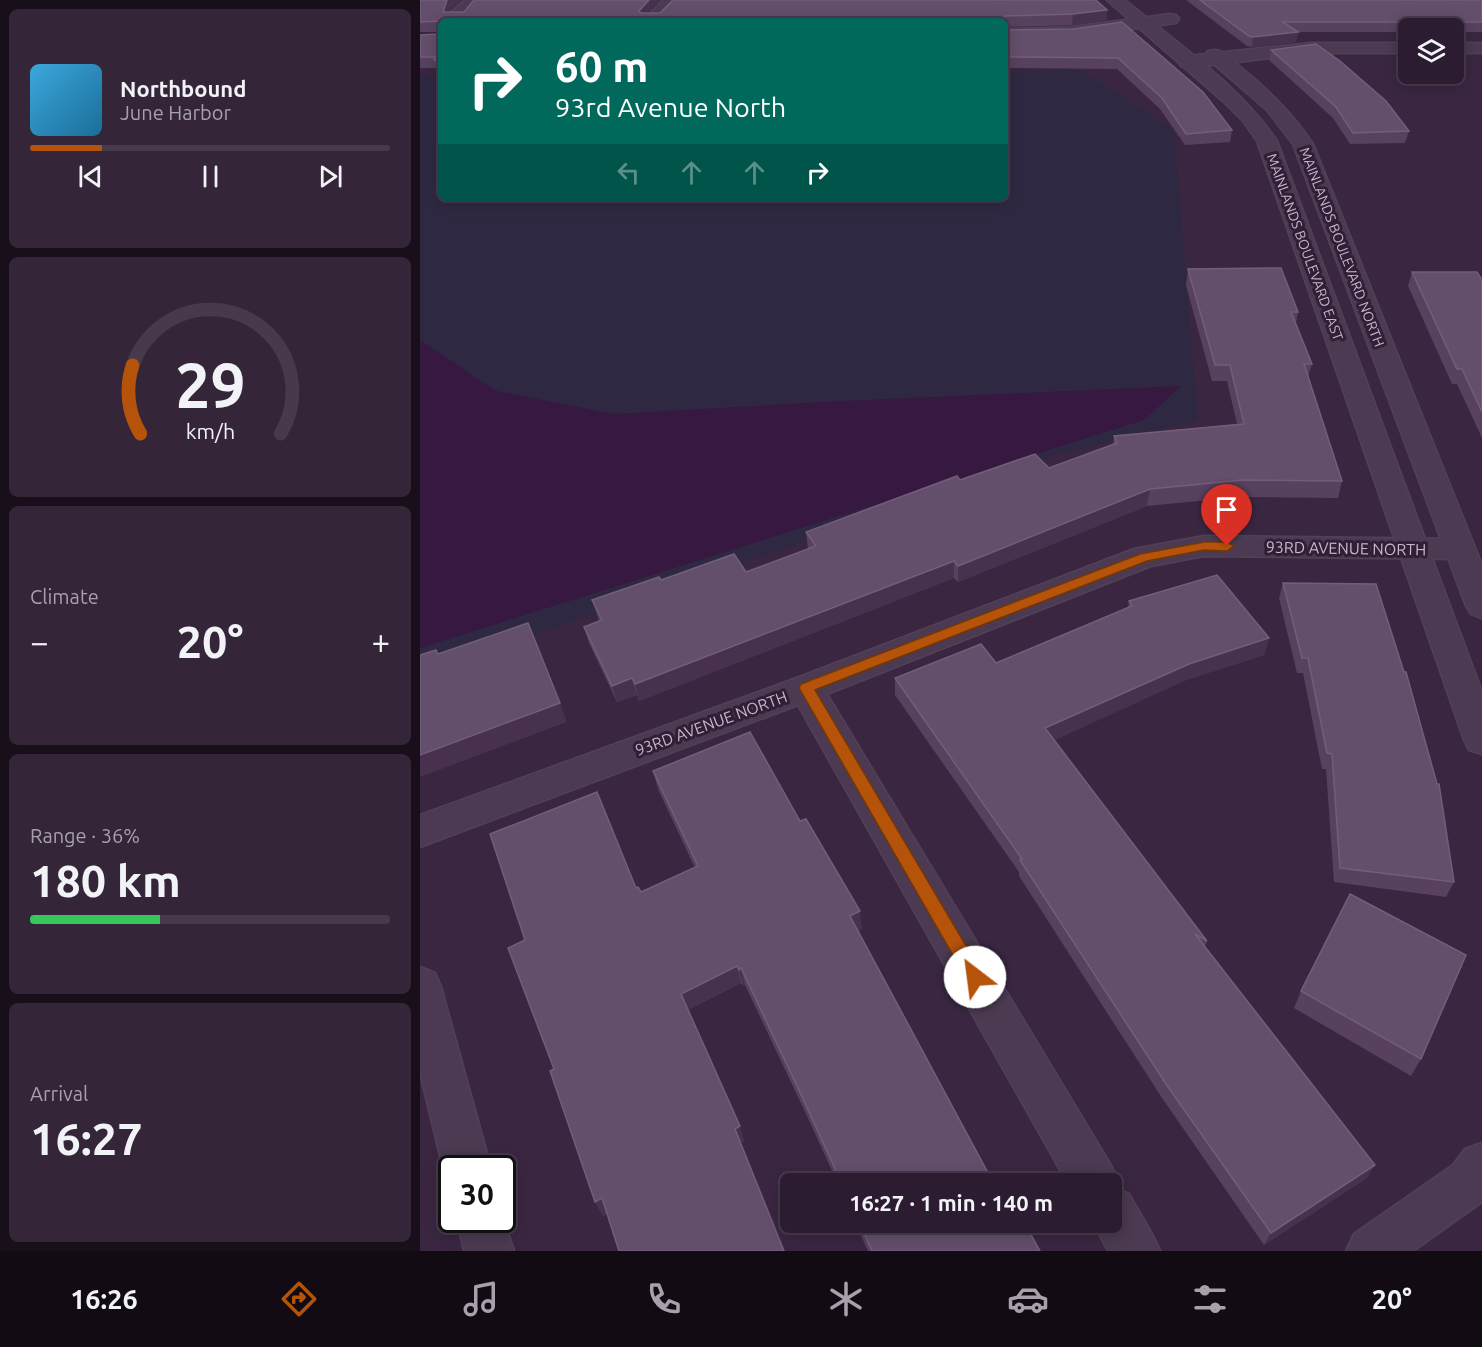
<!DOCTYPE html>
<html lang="en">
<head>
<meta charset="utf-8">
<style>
  :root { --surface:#2c1c31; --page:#342539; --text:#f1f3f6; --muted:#a6a1ab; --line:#483a4d; --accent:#b45309 }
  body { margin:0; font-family:Ubuntu,sans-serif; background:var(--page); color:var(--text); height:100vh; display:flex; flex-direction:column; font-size:22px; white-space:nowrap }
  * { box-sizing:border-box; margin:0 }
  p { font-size:20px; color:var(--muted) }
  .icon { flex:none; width:33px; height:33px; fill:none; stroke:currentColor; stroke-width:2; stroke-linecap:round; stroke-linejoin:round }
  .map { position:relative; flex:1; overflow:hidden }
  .panel { display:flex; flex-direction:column; gap:9px; padding:9px; background:#180f1b; width:420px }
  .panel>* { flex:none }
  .banner { position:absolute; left:18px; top:18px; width:570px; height:183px; border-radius:9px; box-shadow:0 3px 15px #0003,0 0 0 2px var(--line); background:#00695c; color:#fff; overflow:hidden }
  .buttons { position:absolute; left:978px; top:18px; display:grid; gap:12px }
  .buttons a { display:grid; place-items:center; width:66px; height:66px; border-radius:9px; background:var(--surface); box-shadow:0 3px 15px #0003,0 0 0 2px var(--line); font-size:30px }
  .speed { position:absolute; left:18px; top:1155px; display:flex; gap:12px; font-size:30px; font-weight:700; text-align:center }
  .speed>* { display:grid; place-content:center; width:78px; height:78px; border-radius:50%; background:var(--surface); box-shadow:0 3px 15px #0003,0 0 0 2px var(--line); line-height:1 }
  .speed .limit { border:3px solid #111; border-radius:9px; background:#fff; color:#111 }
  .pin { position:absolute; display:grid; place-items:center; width:51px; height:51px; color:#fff; margin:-62px -26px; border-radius:50% 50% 50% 0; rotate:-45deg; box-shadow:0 0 6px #0007 }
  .pin .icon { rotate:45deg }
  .me { position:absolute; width:66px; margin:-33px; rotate:330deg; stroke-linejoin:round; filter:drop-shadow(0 0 4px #0008) }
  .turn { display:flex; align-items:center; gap:21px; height:126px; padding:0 18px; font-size:27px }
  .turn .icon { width:78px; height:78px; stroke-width:2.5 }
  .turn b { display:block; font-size:42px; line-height:51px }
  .lanes { display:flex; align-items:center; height:57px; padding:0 18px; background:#0003; justify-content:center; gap:30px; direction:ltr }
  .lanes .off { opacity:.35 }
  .big { font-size:45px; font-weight:700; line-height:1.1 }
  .panel .tile { flex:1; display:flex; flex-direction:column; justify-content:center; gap:9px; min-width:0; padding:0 21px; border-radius:9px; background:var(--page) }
  .panel .dial { align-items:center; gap:0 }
  .dial svg { height:156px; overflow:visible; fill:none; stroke:var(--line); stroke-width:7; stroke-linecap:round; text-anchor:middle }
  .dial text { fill:var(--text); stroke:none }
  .song { display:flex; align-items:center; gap:18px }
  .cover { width:72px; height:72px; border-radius:9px; background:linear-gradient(135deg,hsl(200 70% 55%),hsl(200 70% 35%)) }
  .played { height:6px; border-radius:3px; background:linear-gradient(90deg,var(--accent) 20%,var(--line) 20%) }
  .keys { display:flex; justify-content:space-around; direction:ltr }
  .heat { display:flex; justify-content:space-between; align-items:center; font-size:33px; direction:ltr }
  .charge { height:9px; border-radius:4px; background:linear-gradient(90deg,#34c759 36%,var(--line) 0) }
  .trip { position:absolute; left:360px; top:1173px; width:342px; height:60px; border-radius:9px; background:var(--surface); box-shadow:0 3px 15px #0003,0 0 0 2px var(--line); font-weight:700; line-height:60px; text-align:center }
  .tabs { display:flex; height:96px; justify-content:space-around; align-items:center; background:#120b14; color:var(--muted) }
  .tabs .icon { width:42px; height:42px }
  .tabs .selected { color:var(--accent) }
  .tabs b { font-size:27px; color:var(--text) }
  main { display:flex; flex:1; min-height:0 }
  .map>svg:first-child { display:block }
  .green { fill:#2f2842 }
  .water { fill:#361840 }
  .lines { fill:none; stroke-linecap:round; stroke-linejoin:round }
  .minor-casing { stroke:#514157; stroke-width:3 }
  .tertiary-casing { stroke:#514157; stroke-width:3 }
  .minor { fill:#4b3a51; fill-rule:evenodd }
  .tertiary { fill:#4b3a51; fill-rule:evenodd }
  .wall { fill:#57415f }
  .shaded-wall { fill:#47314e }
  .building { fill:#634e6b; stroke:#735e7a; stroke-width:1.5 }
  .route { fill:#b45309; stroke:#753606; stroke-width:1.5 }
  .labels { text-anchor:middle; stroke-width:6; stroke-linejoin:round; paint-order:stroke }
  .far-street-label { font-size:14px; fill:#c6b7cb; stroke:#301f36 }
  .street-label { font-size:16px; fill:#c6b7cb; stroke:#301f36 }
</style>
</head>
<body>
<main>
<section class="panel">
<div class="tile">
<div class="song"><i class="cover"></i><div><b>Northbound</b><p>June Harbor</p></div></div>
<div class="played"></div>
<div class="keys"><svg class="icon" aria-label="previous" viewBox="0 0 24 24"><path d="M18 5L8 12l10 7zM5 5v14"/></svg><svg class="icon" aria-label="pause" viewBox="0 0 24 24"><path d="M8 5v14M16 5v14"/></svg><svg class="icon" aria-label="next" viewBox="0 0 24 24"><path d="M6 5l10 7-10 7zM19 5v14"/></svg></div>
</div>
<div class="tile dial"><svg viewBox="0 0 100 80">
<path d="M14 69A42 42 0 1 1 86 69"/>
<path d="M14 69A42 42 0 0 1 10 34" stroke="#b45309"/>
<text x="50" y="56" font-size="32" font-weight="700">29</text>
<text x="50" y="72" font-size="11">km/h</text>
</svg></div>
<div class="tile"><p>Climate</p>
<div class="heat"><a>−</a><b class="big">20°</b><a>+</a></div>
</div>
<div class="tile"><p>Range · 36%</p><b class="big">180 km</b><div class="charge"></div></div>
<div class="tile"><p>Arrival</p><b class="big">16:27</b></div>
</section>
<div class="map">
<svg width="1062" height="1251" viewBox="0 0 1062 1251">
  <rect width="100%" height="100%" fill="#3a2641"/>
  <path class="green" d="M661 70 754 131 778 420 636 455 0 674V76L21 74V198H585V71Z"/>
  <path class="water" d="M0 340 76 391 193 414 422 401 761 386 724 420 0 648Z"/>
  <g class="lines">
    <g class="minor-casing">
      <g id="minor">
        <path d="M45 0H63L45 21H27L31 12Z"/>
        <path d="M243 0H261L242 21H223Z"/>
        <path d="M750 14 756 15 759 19 756 23 652 37 585 39V29L652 27Z"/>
        <path d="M891 43H988V53H891L768 68 761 66 759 62 761 58 768 56Z"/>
        <rect x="1034" y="43" width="28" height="10"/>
        <path d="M784 536 1038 539 1049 542 1054 549 1049 556 1038 559 784 556 731 566 407 694 692 1167 699 1184 697 1189 709 1194 732 1234 740 1251H688L673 1222H692V1184H648L378 705 0 847V815L374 679 714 549Z"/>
        <path d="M0 967 15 973 21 987 71 1168H32V1185L23 1168 0 1073Z"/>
        <path d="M82 1214 94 1251H44L37 1220H82Z"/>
      </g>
    </g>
    <g class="tertiary-casing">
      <g id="tertiary">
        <path d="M687 0H705C758 44 818 84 857 141L1062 692V754L1049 750 1044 740 837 141 823 121 804 102Z"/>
        <path d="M794 50 800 51C836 79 868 106 893 144L1062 565V618L1051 614 1046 606 873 144 847 110 788 59 785 55 788 51Z"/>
        <path d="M1062 1143V1202L993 1251H926L934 1234 1033 1165 1045 1149Z"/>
      </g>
    </g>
    <use href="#minor" class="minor"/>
    <use href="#tertiary" class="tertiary"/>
  </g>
  <g class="wall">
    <path d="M0 0 30 10 29 12H44L54 0H240L228 13 676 0 687 20 652 25 585 27V21H21V71H17L16 68H0V35L20 34V32H0Z"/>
    <path d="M766 0H1062V32H1034V28H988V32H878L876 42 832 47 827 46Z"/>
    <path d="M653 29 812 130 810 142 765 145 740 109 697 69 585 68V30Z"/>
    <path d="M851 50 989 131 985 143 930 144 913 118 849 60Z"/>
    <path d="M768 269 878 312 876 323 892 364 888 377 922 481 918 498 820 497 727 506 538 582 534 578 219 701 217 695 197 702 169 643 164 627 179 621 172 600 241 580 326 572 388 549 386 532 540 480 629 468 693 444 694 436 817 424 807 381H792L766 285Z"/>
    <path d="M992 272 1062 280V438L1037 384H1032L988 286Z"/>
    <path d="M863 583 1034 882 1026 897 914 882 906 769H902L883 673H877L859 598Z"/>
    <path d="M709 601 849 638 844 655 766 680 634 740 787 941 785 946 947 1178 844 1245 742 1098 599 876V872L475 695V678L576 663 708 607Z"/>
    <path d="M233 771 380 821 442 929 438 931 574 1184H418L388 1118 325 985 323 986 321 983 268 1010 324 1141 183 1216 175 1202 134 1069 221 892 275 868 238 789Z"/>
    <path d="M881 991 1001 1059 991 1076 874 1008Z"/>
    <path d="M435 1222H604L620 1251H448Z"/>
  </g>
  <g class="shaded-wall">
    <path d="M27 0H42L30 10 26 21 23 12Z"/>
    <path d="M229 0H240L221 21 219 11Z"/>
    <path d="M687 10V20L652 25 653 14Z"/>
    <path d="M878 32 876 42 832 47 833 37Z"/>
    <path d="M730 489 727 506 538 582V566Z"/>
    <path d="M534 561V578L219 701 215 684Z"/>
    <path d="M849 638 844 655 766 680 624 745 625 728 769 664Z"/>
    <path d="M212 678 217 695 197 702 192 686Z"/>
    <path d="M140 703 147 722 0 777V755Z"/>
    <path d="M440 911 442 929 432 934 430 916Z"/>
    <path d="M317 966 321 983 266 1011 261 994Z"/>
    <path d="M321 968 325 985 323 986 319 970Z"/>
    <path d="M320 1126 324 1141 320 1144 315 1129Z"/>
    <path d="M955 1165 947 1178 844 1245 851 1233Z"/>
    <path d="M182 1198 190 1212 183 1216 175 1202Z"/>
  </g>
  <g class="building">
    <path d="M0 0H27L23 12H44L54 0H229L219 11 221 13H240L253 0H676L687 10 653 14 585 16 583 19V21H21V60H14L15 57H0V35L20 34V21L0 22Z"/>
    <path d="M780 0H1062V22H863L878 32 833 37 829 36Z"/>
    <path d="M702 22 783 92 812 130 766 134 742 98 698 58 585 57V30L653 29Z"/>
    <path d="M896 44 920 61 966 101 989 131 933 133 916 107 851 50Z"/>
    <path d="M861 268 878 312H871L892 364H884L922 481 823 480 730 489 538 566 534 561 215 684 212 678 192 686 164 627 182 620 172 600 239 577 241 580 314 554 326 572 396 546 386 532 537 476 540 480 615 454 629 468 697 443 694 436 824 424 810 365H795L768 269Z"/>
    <path d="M992 272H1057L1062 280V412L1042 369H1037Z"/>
    <path d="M797 575 849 638 769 664 625 728 787 941 775 934 955 1165 851 1233 746 1084 600 860 602 859 475 678 561 644 576 663 712 606 709 601Z"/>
    <path d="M863 583 956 584 984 672H986L1017 784H1019L1034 882 920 868 912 754 907 753 888 658H882Z"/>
    <path d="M108 623 140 703 0 755V655L16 650 18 654Z"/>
    <path d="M330 732 380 821 386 819 440 911 430 916 574 1184H422L385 1103 321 968 319 970 317 966 261 994 320 1126 315 1129 364 1251H199L182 1198 175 1202 130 1071 134 1069 88 948 105 940 70 834 177 792 216 888 218 887 221 892 278 866 233 771Z"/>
    <path d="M930 894 1046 955 1001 1059 881 991Z"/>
    <path d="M439 1222H604L620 1251H452Z"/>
  </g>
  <path class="route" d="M784 542H807L814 546 807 551 784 550 727 561 395 690 561 971 564 977 561 983 555 985 549 983 379 688 381 684 720 554Z"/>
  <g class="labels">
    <g class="far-street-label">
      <text transform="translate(885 247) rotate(70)" y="5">MAINLANDS BOULEVARD EAST</text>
      <text transform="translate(922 247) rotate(69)" y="5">MAINLANDS BOULEVARD NORTH</text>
    </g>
    <g class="street-label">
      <text transform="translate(926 548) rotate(1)" y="6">93RD AVENUE NORTH</text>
      <text transform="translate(291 723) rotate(-20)" y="6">93RD AVENUE NORTH</text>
    </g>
  </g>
</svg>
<div class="buttons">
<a><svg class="icon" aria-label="layers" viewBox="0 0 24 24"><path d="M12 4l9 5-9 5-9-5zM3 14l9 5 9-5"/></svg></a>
</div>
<div class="speed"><div class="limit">30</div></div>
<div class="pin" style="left:807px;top:546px;background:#d93025"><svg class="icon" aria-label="arrive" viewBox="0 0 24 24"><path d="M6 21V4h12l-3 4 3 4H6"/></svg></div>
<svg class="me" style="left:555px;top:977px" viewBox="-20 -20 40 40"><circle r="19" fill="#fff"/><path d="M0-13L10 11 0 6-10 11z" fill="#b45309"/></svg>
<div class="trip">16:27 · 1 min · 140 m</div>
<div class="banner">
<div class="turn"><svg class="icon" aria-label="right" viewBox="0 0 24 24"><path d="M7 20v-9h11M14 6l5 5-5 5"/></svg><div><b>60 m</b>93rd Avenue North</div></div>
<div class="lanes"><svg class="icon off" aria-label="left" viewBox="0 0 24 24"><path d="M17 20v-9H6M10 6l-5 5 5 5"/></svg><svg class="icon off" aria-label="ahead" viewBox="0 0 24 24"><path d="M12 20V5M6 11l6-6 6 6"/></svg><svg class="icon off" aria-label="ahead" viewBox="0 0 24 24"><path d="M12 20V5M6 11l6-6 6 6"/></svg><svg class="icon" aria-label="right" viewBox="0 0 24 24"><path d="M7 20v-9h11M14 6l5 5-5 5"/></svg></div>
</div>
</div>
</main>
<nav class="tabs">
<b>16:26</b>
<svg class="icon selected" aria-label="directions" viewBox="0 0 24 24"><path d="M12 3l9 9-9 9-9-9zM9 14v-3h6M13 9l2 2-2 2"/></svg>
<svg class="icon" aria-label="music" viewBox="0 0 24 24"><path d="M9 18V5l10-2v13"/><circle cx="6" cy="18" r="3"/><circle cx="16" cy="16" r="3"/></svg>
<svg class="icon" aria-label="phone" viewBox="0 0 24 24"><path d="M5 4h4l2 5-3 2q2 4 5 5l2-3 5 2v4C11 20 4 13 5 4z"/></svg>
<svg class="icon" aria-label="climate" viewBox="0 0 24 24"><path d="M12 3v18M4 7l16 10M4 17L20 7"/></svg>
<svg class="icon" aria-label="car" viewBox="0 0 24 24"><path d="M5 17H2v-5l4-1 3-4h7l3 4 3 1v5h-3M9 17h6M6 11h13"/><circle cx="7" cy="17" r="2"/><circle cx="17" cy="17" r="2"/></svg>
<svg class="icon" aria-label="filters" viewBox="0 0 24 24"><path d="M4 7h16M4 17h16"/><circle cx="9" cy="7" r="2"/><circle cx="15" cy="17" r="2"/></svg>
<b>20°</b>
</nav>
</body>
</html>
